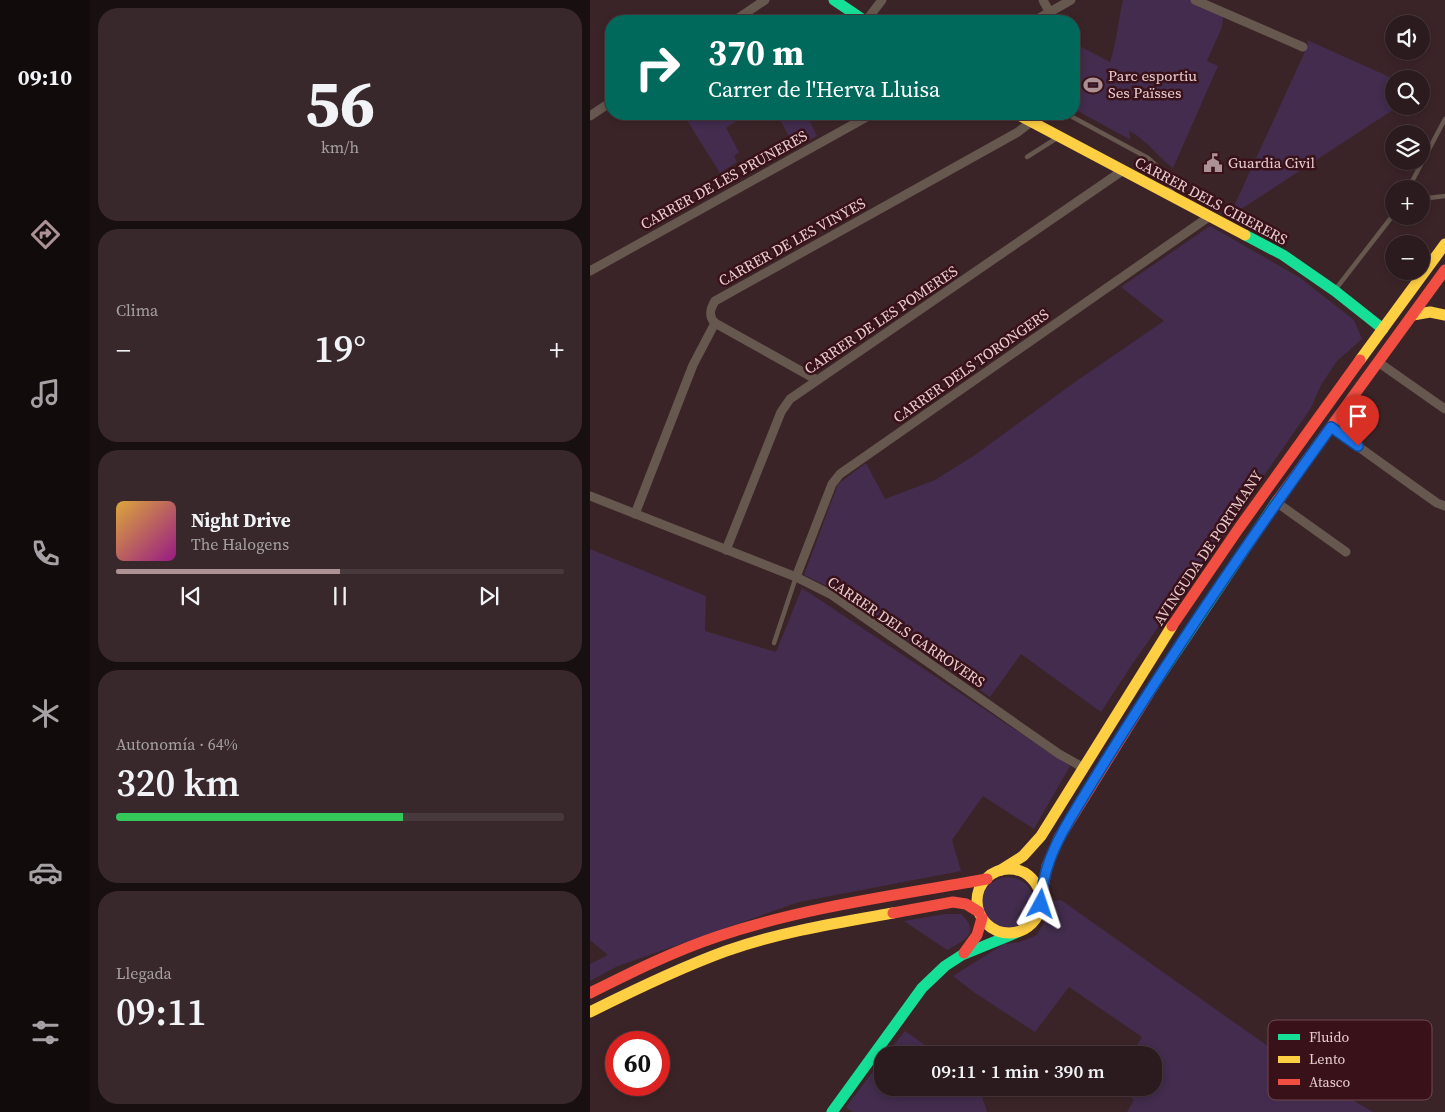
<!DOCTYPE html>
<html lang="es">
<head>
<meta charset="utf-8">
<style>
  :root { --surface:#2c1b1e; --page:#38282b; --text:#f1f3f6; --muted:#a6a1a4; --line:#48393c; --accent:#ac9295 }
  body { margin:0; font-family:"Source Serif 4",serif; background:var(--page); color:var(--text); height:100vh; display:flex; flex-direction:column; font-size:19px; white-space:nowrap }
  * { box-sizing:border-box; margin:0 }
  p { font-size:16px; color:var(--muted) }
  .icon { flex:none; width:28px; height:28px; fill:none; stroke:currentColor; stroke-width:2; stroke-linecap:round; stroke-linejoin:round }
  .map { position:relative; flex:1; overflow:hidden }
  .panel { display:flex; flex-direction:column; gap:8px; padding:8px; background:#180f10; width:500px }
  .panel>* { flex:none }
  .hud { position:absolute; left:15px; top:15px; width:475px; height:105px; border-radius:20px; box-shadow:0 2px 8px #0003,0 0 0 1px var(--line); background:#00695c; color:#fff; overflow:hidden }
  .tools { position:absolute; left:795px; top:15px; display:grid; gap:10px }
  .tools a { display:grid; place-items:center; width:45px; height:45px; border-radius:50%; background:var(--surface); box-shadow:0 2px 8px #0003,0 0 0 1px var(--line); font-size:25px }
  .speed { position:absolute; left:15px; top:1031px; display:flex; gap:10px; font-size:25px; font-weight:700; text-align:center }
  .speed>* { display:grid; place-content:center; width:65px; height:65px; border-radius:50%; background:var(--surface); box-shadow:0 2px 8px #0003,0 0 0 1px var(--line); line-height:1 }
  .speed .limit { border:8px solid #d22; background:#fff; color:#111 }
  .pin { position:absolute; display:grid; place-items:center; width:42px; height:42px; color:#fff; margin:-51px -21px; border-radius:50% 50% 50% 0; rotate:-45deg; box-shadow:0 0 5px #0007 }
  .pin .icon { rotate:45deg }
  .me { position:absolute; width:55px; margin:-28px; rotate:5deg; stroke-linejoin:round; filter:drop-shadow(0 0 4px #0008) }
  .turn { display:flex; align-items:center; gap:18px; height:105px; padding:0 20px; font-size:22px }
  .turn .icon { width:65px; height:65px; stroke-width:2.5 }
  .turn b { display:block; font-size:35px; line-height:42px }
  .big { font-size:38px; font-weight:600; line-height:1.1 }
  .panel .card { flex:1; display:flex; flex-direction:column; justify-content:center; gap:8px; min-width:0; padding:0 18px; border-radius:20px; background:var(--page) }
  .panel .dial { align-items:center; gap:0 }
  .dial b { font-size:65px; line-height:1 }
  .song { display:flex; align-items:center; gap:15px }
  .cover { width:60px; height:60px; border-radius:8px; background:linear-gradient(135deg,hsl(40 70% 55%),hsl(310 70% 35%)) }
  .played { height:5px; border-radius:2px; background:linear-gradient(90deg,var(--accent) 50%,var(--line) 50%) }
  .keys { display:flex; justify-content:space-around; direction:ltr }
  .heat { display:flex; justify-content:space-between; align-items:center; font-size:28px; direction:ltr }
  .charge { height:8px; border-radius:4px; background:linear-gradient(90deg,#34c759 64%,var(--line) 0) }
  .trip { position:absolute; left:284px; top:1046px; width:288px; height:50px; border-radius:20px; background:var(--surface); box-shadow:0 2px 8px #0003,0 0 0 1px var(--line); font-weight:600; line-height:50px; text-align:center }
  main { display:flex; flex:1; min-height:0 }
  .dock { display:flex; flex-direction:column; width:90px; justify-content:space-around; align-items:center; background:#120b0c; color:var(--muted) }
  .dock .icon { width:35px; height:35px }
  .dock .active { color:var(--accent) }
  .dock b { font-size:22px; color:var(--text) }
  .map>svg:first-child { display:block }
  .green { fill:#432c4d }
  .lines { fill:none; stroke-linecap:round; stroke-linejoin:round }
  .lane { stroke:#66584e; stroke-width:4.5 }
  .street { stroke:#66584e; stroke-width:9 }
  .fast { stroke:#16e098; stroke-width:11 }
  .slow { stroke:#ffcf43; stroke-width:11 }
  .jam { stroke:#f24e42; stroke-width:11 }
  .route-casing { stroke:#114b97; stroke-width:12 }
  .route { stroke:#1a73e8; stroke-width:9 }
  .labels { text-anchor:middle; stroke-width:5; stroke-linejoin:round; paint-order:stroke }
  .poi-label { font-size:15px; fill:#e9cdcf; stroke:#391119; text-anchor:start }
  .street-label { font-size:15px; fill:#e9cdcf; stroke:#391119 }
  .key { fill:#391119; stroke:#6e4950; stroke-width:1 }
  .key-label { font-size:14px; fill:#e9cdcf }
</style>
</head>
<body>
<main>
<nav class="dock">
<b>09:10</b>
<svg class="icon active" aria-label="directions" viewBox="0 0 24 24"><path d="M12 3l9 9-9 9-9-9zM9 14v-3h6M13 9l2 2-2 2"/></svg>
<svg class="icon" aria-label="music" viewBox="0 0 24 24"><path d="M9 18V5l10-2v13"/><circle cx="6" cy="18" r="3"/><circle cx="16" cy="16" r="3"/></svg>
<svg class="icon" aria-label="phone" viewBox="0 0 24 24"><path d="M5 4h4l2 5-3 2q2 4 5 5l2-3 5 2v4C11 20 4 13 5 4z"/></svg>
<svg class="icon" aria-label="climate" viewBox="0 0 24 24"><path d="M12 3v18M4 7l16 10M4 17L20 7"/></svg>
<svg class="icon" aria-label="car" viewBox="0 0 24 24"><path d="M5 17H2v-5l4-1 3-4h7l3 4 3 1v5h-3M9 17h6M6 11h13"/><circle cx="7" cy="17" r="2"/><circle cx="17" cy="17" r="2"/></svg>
<svg class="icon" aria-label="filters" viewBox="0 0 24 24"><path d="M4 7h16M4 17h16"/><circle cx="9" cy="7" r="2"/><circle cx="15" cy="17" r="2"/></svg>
</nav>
<section class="panel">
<div class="card dial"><b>56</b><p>km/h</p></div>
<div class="card"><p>Clima</p>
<div class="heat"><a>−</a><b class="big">19°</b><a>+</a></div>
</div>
<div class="card">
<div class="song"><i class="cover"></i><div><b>Night Drive</b><p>The Halogens</p></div></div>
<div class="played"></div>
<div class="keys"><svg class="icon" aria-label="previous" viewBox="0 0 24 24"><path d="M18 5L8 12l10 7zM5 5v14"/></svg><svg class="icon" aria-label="pause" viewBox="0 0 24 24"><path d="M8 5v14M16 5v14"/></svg><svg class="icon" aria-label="next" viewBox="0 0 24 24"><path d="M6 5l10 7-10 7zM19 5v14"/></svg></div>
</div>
<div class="card"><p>Autonomía · 64%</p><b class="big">320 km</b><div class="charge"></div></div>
<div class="card"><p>Llegada</p><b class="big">09:11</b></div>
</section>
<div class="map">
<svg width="855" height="1112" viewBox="0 0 855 1112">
  <rect width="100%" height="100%" fill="#3b2428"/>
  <g class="green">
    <path d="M533 0H613L634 9 632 27 617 61 628 66 583 168C567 156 556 139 539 131L541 140 484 109V43L520 62C527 41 528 21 533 0Z"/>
    <path d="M717 40 804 79V106H809L639 217 718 45Z"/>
    <path d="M93 114H149L151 118 136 128 149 152 144 156 147 162 130 173Z"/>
    <path d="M187 114H216L227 136 205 148Z"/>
    <path d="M620 226 709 277 764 320 772 339 747 361 731 385 721 408 541 666 511 712 431 654 400 697 247 591 214 575 248 484 276 463 295 499 345 480 385 455 485 382 574 321 531 287Z"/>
    <path d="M0 549 116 596 115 631 186 652 212 588 480 766 444 829 393 796 362 840 371 871 209 902 28 966 0 981V964L18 955 0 940Z"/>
    <circle cx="418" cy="903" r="26"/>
    <path d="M471 900 713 1071 783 1112H537L544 1100 529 1088H562V1055H542L552 1037 479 987 445 1032 385 993 363 976 414 944 430 942 447 935 455 921 463 901Z"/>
    <path d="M355 914H371C392 933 373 941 357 950L314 921Z"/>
    <path d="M315 1031 349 1055H296Z"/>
    <path d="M292 1060V1088H389L397 1112H262L256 1107Z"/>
  </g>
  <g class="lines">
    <g class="lane">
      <path d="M477 114 558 158 569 168 583 193"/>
      <path d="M437 157 467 138"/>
      <path d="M818 189 855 119"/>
      <path d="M831 199 855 196"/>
      <path d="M745 290 804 214"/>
      <path d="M184 643 206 577"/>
    </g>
    <g class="street">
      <path d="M453 0 460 13"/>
      <path d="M605 0 713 47"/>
      <path d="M144 21 175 0"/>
      <path d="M276 21 292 0"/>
      <path d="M444 21 481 0"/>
      <path d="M0 116 21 102"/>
      <path d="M0 271 282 114"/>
      <path d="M788 362 855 409"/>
      <path d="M227 380 125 323C118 316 120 309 125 301L428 132 441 122"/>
      <path d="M741 427 823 486 847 503 855 506"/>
      <path d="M0 496 206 577 242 595 469 754 494 768"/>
      <path d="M686 502 756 552"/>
      <path d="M45 514 103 365 125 323"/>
      <path d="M136 550 191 412 200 399 532 171"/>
      <path d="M206 577 242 484 250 474 620 216"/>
    </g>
    <g class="fast">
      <path d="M244 0 275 21"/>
      <path d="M655 235 693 255 745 291 793 329"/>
      <path d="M564 685 687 501"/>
      <path d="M242 1112 332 988 355 966 372 955 428 932"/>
    </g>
    <g class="slow">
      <path d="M427 114 655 235"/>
      <path d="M823 315 840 312 855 315"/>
      <path d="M770 360 855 244"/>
      <circle cx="419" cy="901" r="32"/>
      <path d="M411 870 433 856 451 836 582 626"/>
      <path d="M0 1012C44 990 89 968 136 951 190 932 247 923 303 913"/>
    </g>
    <g class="jam">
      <path d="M687 501 855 270"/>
      <path d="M582 626 649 528 770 360"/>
      <path d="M451 899 457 866 469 838 564 685"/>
      <path d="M303 913 363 902 376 904 389 912"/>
      <path d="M374 953 387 935 392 918"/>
      <path d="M0 993C42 972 84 951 129 936 215 907 308 895 397 879"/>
    </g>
  </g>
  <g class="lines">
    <g class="route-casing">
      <path id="route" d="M451 904C452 872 464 846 480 819 561 684 649 554 741 427L768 446"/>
    </g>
    <use href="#route" class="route"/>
  </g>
  <defs>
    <g id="stadium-bare" transform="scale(1.5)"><path d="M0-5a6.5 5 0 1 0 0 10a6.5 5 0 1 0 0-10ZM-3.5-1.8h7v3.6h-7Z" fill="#ac9295" stroke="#391119" stroke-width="2.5" paint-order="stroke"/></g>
    <g id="civic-bare" transform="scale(1.5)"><path d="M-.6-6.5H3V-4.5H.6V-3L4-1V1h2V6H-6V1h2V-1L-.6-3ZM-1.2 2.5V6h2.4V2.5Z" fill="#ac9295" stroke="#391119" stroke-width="2.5" paint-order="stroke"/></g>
  </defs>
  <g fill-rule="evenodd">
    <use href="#stadium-bare" x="503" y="85"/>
    <use href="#civic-bare" x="623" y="163"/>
  </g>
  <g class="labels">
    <g class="poi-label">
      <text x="518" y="81">Parc esportiu<tspan x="518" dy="17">Ses Païsses</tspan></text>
      <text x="638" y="168">Guardia Civil</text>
    </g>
    <g class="street-label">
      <text transform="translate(134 180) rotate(-29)" y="5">CARRER DE LES PRUNERES</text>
      <text transform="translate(621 201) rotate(28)" y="5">CARRER DELS CIRERERS</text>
      <text transform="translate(202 242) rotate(-29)" y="5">CARRER DE LES VINYES</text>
      <text transform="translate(291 320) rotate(-34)" y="5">CARRER DE LES POMERES</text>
      <text transform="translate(381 366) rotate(-35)" y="5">CARRER DELS TORONGERS</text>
      <text transform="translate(618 548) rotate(-56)" y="5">AVINGUDA DE PORTMANY</text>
      <text transform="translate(316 632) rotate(34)" y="5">CARRER DELS GARROVERS</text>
    </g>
  </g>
  <rect x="678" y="1020" width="164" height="80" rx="8" class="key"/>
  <rect x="688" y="1034" width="22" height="6" fill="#16e098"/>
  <rect x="688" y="1056" width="22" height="7" fill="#ffcf43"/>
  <rect x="688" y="1079" width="22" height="6" fill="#f24e42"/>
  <g class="key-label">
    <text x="719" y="1042">Fluido</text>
    <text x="719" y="1064">Lento</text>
    <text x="719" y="1087">Atasco</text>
  </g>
</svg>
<div class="tools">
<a><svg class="icon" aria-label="sound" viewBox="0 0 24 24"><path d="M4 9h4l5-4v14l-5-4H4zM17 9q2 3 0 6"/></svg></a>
<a><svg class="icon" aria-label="search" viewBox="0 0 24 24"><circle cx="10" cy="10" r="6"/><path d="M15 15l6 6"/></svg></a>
<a><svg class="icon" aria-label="layers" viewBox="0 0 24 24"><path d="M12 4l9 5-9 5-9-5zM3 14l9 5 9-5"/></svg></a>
<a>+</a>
<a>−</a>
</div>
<div class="speed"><div class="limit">60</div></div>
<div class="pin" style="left:768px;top:446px;background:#d93025"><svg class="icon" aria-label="arrive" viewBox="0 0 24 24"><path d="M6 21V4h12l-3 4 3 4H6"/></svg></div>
<svg class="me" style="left:451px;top:904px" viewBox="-20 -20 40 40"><path d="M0-17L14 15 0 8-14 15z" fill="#1a73e8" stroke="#fff" stroke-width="4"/></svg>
<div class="trip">09:11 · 1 min · 390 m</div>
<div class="hud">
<div class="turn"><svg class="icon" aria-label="right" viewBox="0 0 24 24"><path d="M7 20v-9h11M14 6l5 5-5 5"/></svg><div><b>370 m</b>Carrer de l'Herva Lluisa</div></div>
</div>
</div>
</main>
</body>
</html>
